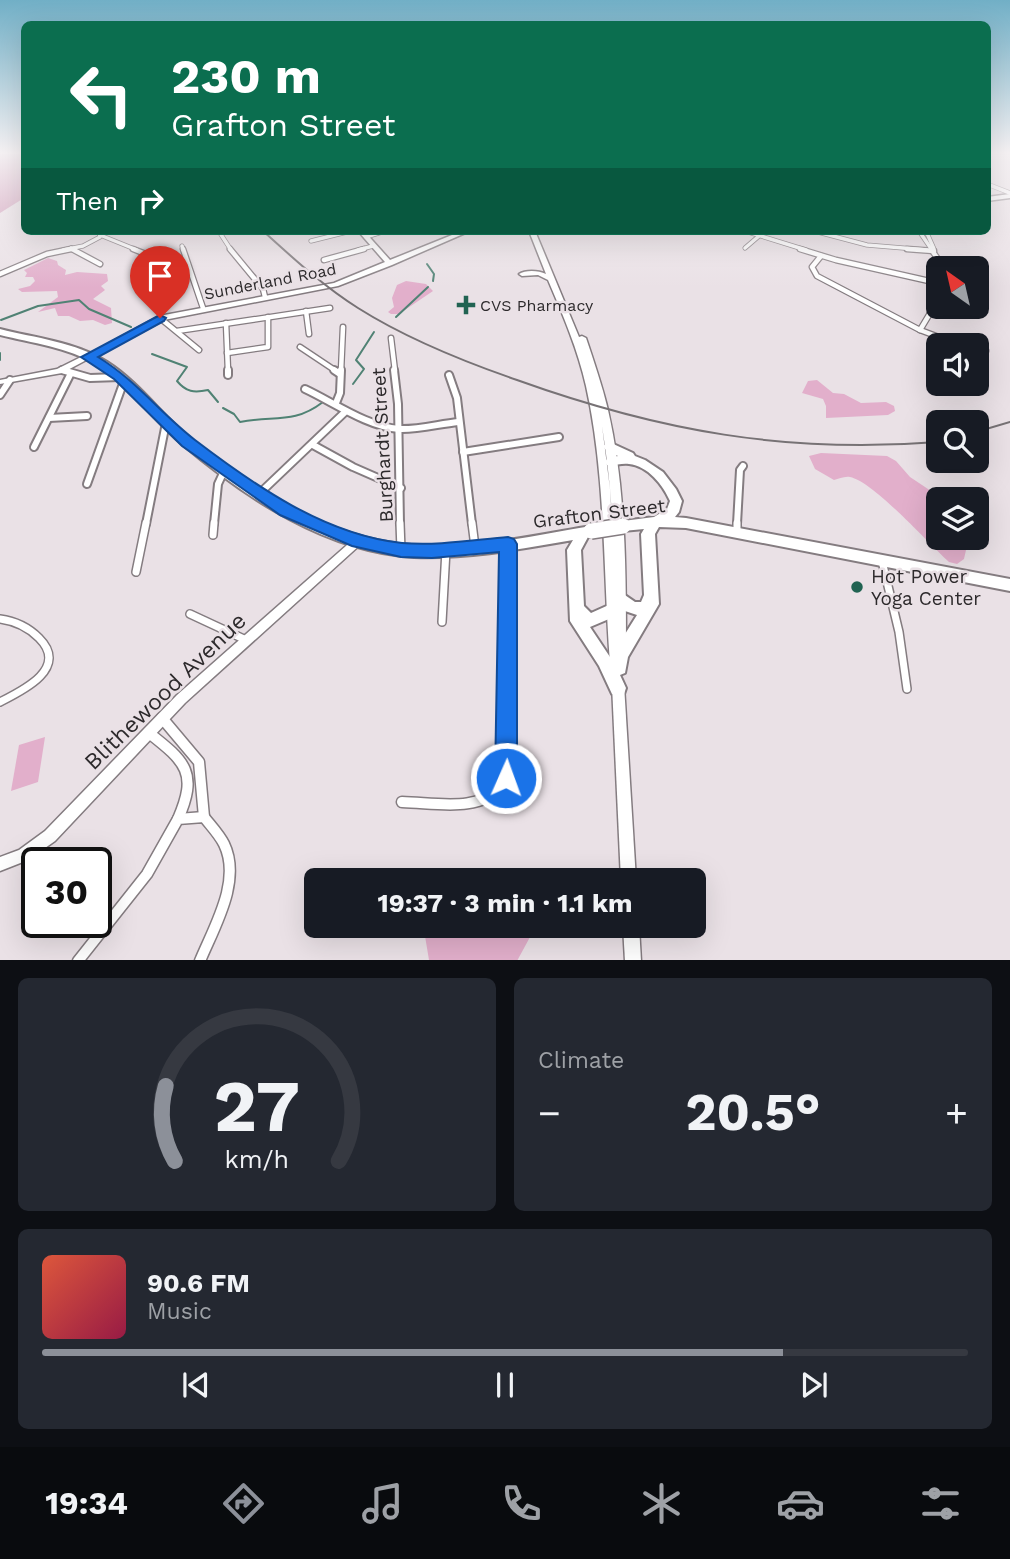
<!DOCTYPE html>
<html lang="en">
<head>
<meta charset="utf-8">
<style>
  :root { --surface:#171b24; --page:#242831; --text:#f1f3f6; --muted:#9ea1a6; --line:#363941; --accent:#8c9099 }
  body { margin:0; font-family:"Work Sans",sans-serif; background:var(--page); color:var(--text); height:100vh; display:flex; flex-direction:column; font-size:26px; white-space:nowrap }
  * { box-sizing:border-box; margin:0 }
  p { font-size:23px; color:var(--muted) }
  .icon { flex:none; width:38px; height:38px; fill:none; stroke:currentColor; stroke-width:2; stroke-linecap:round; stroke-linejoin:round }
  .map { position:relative; height:960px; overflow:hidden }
  .sheet { display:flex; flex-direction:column; gap:18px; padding:18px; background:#0d0f14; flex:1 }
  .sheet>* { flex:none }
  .top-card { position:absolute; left:21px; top:21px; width:970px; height:214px; border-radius:10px; box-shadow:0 7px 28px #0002; background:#0b6e4f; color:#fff; overflow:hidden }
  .needle { width:46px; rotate:326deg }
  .fabs { position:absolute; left:926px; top:256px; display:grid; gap:14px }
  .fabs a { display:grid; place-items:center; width:63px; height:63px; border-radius:10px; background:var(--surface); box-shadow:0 7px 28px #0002; font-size:35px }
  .speed { position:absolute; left:21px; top:847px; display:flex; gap:14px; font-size:35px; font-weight:700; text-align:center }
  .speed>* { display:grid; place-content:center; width:91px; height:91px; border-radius:50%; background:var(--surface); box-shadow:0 7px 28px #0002; line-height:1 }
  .speed .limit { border:4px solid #111; border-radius:10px; background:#fff; color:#111 }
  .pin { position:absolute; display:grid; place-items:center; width:60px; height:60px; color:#fff; margin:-72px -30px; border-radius:50% 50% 50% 0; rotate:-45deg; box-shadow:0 0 7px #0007 }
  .pin .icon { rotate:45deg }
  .me { position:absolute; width:77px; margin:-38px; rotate:2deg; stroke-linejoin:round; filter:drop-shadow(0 0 5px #0008) }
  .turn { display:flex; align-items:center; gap:24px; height:147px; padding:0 35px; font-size:32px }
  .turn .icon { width:91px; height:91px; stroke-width:2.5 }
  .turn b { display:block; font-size:49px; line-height:60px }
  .then { display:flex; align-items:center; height:66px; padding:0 35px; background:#0003; gap:14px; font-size:26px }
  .big { font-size:52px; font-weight:700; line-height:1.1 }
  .sheet .tile { flex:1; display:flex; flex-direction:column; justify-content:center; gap:10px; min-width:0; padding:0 24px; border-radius:10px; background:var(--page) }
  .sheet .dial { align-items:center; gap:0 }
  .dial svg { height:182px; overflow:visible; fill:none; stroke:var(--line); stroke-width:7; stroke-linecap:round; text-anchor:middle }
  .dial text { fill:var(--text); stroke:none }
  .song { display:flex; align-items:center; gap:21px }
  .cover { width:84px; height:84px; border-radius:10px; background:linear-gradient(135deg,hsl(10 70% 55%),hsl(340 70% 35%)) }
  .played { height:7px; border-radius:4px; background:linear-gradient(90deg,var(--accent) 80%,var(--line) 80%) }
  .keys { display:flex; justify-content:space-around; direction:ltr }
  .heat { display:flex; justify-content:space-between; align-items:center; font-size:38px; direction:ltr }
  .sheet .tiles { flex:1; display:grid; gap:18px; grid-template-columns:1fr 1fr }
  .tile:last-child { grid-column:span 2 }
  .trip { position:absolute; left:304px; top:868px; width:402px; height:70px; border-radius:10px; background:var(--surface); box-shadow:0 7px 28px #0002; font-weight:700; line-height:70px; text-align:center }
  .menu { display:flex; height:112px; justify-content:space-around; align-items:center; background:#090b0e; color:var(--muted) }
  .menu .icon { width:49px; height:49px }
  .menu .current { color:var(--accent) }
  .menu b { font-size:32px; color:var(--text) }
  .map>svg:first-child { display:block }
  .green { fill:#e2afcb }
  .forest { fill:#cf95b5 }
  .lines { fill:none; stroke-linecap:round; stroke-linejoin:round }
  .stream { stroke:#508274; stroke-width:2 }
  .street-far4-casing { stroke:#847c80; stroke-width:5 }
  .street-far3-casing { stroke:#847c80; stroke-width:7 }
  .street-far2-casing { stroke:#847c80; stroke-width:10 }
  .street-far1-casing { stroke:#847c80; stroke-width:10 }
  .street-casing { stroke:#847c80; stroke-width:13 }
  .secondary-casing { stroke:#847c80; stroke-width:3 }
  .primary-casing { stroke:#847c80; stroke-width:3 }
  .highway-casing { stroke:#847c80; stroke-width:4 }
  .street-far4 { stroke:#fff; stroke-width:3.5 }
  .street-far3 { stroke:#fff; stroke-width:4.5 }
  .street-far2 { stroke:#fff; stroke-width:6 }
  .street-far1 { stroke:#fff; stroke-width:7 }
  .street { stroke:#fff; stroke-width:10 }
  .secondary { fill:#fff; fill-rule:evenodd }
  .primary { fill:#fff; fill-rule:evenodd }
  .highway { fill:#fff; fill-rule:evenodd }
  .rail { stroke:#777275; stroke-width:2 }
  .highway-bridge-casing { stroke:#847c80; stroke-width:18; stroke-linecap:butt }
  .highway-bridge { stroke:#fff; stroke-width:15 }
  .route { fill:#1a73e8; stroke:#114b97; stroke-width:2 }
  .poi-dot { fill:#216352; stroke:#eae1e6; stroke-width:2.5 }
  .labels { text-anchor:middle; stroke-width:5; stroke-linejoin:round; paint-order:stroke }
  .far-street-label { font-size:16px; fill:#2d2a2c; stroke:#eae1e6 }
  .far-poi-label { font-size:16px; fill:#2d2a2c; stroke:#eae1e6; text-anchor:start }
  .street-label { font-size:19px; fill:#2d2a2c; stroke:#eae1e6 }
  .poi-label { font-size:19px; fill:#2d2a2c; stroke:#eae1e6; text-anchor:start }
  .near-street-label { font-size:23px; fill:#2d2a2c; stroke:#eae1e6 }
</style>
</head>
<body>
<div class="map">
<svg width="1010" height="961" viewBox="0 0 1010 961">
  <rect width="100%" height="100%" fill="#eae1e6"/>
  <g class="green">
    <path d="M48 258 57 261 58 265 66 270 65 275 77 272 107 274 108 281 101 286 105 290 93 299 111 308 112 323 105 325 93 320 80 321 69 316H58L55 308 38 312 58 297 57 291 22 292 18 289 30 286 35 281 33 277H25L27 273 24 270Z"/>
    <path d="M406 281 426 284 433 291 399 314H391L388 312 394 307 392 298 397 285Z"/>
    <path d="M817 380 833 393 844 394 861 403 886 402 894 406 895 411 888 415 826 418V406L823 399 802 393 808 381Z"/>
    <path d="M821 453 887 456 896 461 910 477 943 499H938V537H958L966 550 964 559 957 564 949 562C928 543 874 482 850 477 844 476 839 479 834 480L815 469 809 456Z"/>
    <path d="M45 737 38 782 11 791 19 745Z"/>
    <path d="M417 926H536L517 961 429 960 425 936Z"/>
  </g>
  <path class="forest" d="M0 154H24V198L0 213Z"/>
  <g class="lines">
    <g class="stream">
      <path d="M427 264 434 274 433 281"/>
      <path d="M396 317 428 287"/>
      <path d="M1 320 38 306 79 300 89 309 131 327"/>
      <path d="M0 353V360"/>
      <path d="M152 354 187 367 177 381C186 392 194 393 208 390L218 402"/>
      <path d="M353 384 364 369 356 360 374 332"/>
      <path d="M223 408 234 414 240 422C273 415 293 425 323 402"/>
    </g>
    <g class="street-far4-casing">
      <g id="street-far4">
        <path d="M987 184 1010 193"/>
        <path d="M745 231 806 250"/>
        <path d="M814 231 867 245 927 250"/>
        <path d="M919 231 932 250"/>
        <path d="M926 231 934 249"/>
        <path d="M220 233 231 250"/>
        <path d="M100 235 137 250"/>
        <path d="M366 237 385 231"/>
        <path d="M311 241 351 231"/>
        <path d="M182 246 183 250"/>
        <path d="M71 248 75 250"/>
        <path d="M745 248 759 236"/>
        <path d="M63 250 83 246 100 237 99 231"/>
        <path d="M358 250 373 246"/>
      </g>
    </g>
    <g class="street-far3-casing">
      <g id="street-far3">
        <path d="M72 249 100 264"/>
        <path d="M133 249 151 256"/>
        <path d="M183 249 203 308"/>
        <path d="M230 249 263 289 265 297"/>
        <path d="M800 249 836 260 938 283"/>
        <path d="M907 249 934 251"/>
        <path d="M931 249 944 268"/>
        <path d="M821 256 812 267 817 276 920 330 960 345"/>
        <path d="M324 260 364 249"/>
        <path d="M0 274 47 254 71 249"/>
        <path d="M306 311 309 334"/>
        <path d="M160 318 199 350"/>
        <path d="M226 323 228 371"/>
        <path d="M920 330 938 300"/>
        <path d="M177 331 330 308"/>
        <path d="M391 338 395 371"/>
        <path d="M300 347 336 371"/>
        <path d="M976 349 986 351"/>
        <path d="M227 353 268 347V317"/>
        <path d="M62 370 64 371"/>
        <path d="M341 371 343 327"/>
      </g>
    </g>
    <g class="street-far2-casing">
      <g id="street-far2">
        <path d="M62 370 90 378 120 377"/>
        <path d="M228 370V375"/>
        <path d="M334 370 340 374"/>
        <path d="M394 370 398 404 400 524"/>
        <path d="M449 375 457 398 472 524"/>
        <path d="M305 389C333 402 368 427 399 429 417 430 439 424 458 422"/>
        <path d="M0 395 10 380"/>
        <path d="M336 403 340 393 341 370"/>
        <path d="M49 418 87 416"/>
        <path d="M313 445 353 467 401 488"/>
        <path d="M34 447 70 375"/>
        <path d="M463 452 559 437"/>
        <path d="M87 484 124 381"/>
        <path d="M260 493 345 412"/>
        <path d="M146 524 166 423"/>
        <path d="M214 524 218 484 225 469"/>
        <path d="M737 524 740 470 743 466"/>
      </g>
    </g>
    <g class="street-far1-casing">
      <g id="street-far1">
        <path d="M400 523 401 550"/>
        <path d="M472 523 475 547"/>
        <path d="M737 533V523"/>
        <path d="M213 535 214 523"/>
        <path d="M882 561 899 632 907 689"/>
        <path d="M136 572 146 523"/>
        <path d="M190 614 246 640"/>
        <path d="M0 619C15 621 28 627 39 638 69 668 24 690 0 702"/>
        <path d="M442 622 446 550"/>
        <path d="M507 717 508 544"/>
      </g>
    </g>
    <g class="street-casing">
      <g id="street">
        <path d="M162 718 199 762 204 817"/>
        <path d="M149 733C186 762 198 773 178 819"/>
        <path d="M402 802C439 803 477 813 506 785L507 716"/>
        <path d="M78 961 147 874 178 819 204 817C211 826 219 834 224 844 242 881 214 927 200 961"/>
      </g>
    </g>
    <g class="secondary-casing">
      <g id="secondary">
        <path d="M1010 194V198L987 201V197Z"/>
        <path d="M85 355H88L92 357 62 373 0 384V380L57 369Z"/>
        <path d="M358 537 361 538 363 541 361 544 185 703 55 841 28 860 0 871V857L19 850 45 831 177 695 355 538Z"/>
      </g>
    </g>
    <g class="primary-casing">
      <g id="primary">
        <path d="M358 231H364L390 260 462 231H470L392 265 338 286 164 320 91 359H85L84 357 159 316 334 283 385 262Z"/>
        <path d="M529 231H535L579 337 582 336 586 338C594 362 602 385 608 410 626 489 626 571 626 651L624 655 621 656 622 663 620 667 616 669 612 667 610 663C603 571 606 476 586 386 578 350 563 315 548 280L538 275 522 276 519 274C525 270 538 270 546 274ZM602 426C608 463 612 501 613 538L610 489Z"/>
        <path d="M618 679 622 681 624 685 636 880H621L612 685 614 681Z"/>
        <path d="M623 926H639L641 961H625Z"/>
      </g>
    </g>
    <g class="highway-casing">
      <path id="highway" d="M0 329C35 338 76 342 107 362 140 383 163 417 193 441 257 491 328 539 411 545 471 550 532 536 591 526L596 527 598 531 596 535 588 537 581 550 584 606 591 613 611 604 616 606 618 611 616 616 590 627 612 660 615 650 637 615 622 610 612 597 614 593 619 591 635 602H641L644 595 641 534 644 529 623 531 618 530 616 526 618 522 623 521 654 517 667 509 670 501C663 485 648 466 629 464 621 463 614 466 607 465L605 462 607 459 618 456 605 449 603 446 609 442 633 453 635 456 645 460 663 472 676 489 682 501 679 512 675 517 686 518 1010 579V591L686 528 659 527 655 534 659 604 628 657 625 673 620 675 626 688 624 694 618 696 612 694 599 666 570 621 567 550 573 540C521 549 467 559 414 557 327 552 247 499 182 444 153 420 130 385 97 365 68 347 32 343 0 335Z"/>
    </g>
    <use href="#street-far4" class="street-far4"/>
    <use href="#street-far3" class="street-far3"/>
    <use href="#street-far2" class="street-far2"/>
    <use href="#street-far1" class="street-far1"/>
    <use href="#street" class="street"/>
    <use href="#secondary" class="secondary"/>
    <use href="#primary" class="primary"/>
    <use href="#highway" class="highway"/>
    <g class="rail">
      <path d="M263 231C293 258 323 286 358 308 407 339 462 361 517 380 659 431 787 454 938 442"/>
      <path d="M976 432 1010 422"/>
    </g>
    <g class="highway-bridge-casing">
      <path id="highway-bridge" d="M591 531 623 526"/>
    </g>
    <use href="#highway-bridge" class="highway-bridge"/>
  </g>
  <linearGradient id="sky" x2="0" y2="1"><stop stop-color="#71afc6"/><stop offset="0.53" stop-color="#f6f2f4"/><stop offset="1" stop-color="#f6f2f4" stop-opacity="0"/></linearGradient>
  <rect width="1010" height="288" fill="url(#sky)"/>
  <path class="route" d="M160 315 166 318 164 321 98 357C137 381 160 413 195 440 254 485 325 535 402 543 437 546 473 540 508 537L514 539 517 544V778L514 786 506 789 498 786 495 778 499 552 432 558 401 557 352 546 280 515 182 446 114 379 81 357Z"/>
  <g class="poi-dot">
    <path d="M462.5 294.5h7v7h7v7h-7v7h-7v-7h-7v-7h7z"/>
    <circle cx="857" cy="587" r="7"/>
  </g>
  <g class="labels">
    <g class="far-street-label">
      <text transform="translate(270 281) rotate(-11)" y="6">Sunderland Road</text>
    </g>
    <g class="far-poi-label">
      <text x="480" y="311">CVS Pharmacy</text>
    </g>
    <g class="street-label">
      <text transform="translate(382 445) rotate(-93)" y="7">Burghardt Street</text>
      <text transform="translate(599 513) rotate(-7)" y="7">Grafton Street</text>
    </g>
    <g class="poi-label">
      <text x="871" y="583">Hot Power<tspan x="871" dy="22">Yoga Center</tspan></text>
    </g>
    <g class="near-street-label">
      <text transform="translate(165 691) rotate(-44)" y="8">Blithewood Avenue</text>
    </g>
  </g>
</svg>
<div class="fabs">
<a><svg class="needle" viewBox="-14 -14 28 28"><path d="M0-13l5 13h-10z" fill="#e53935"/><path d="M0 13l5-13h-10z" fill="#9ea1a6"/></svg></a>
<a><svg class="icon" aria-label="sound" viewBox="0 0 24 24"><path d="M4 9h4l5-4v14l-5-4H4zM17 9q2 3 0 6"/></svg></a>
<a><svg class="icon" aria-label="search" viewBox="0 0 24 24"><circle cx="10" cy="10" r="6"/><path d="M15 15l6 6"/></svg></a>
<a><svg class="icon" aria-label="layers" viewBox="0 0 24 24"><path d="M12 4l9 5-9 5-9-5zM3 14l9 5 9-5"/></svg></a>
</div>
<div class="speed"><div class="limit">30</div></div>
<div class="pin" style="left:160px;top:318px;background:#d93025"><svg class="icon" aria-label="arrive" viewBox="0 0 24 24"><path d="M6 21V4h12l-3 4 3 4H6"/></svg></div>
<svg class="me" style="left:506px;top:778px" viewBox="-20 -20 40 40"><circle r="17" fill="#1a73e8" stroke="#fff" stroke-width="3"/><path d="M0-11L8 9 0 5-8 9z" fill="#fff"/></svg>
<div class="trip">19:37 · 3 min · 1.1 km</div>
<div class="top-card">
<div class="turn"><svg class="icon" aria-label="left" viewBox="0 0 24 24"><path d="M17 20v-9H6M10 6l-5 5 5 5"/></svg><div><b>230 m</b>Grafton Street</div></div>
<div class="then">Then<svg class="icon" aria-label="right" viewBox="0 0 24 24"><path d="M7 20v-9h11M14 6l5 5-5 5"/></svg></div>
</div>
</div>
<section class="sheet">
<div class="tiles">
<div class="tile dial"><svg viewBox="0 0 100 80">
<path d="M14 69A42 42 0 1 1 86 69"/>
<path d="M14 69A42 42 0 0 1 10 36" stroke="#8c9099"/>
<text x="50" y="56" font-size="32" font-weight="700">27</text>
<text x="50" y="72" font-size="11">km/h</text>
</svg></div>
<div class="tile"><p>Climate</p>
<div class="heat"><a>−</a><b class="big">20.5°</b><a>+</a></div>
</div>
<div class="tile">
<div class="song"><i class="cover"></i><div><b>90.6 FM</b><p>Music</p></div></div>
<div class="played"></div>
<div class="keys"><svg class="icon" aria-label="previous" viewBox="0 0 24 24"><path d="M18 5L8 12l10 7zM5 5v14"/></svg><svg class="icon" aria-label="pause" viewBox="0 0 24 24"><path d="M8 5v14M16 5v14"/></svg><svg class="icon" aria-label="next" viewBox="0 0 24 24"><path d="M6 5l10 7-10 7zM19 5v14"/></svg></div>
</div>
</div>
</section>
<nav class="menu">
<b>19:34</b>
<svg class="icon current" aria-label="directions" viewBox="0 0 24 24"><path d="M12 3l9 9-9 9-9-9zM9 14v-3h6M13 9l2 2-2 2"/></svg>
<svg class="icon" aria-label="music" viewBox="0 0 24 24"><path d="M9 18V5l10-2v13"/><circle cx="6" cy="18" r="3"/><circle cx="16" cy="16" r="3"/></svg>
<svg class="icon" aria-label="phone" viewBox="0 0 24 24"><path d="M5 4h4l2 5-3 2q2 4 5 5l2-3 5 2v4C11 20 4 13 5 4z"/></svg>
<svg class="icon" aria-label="climate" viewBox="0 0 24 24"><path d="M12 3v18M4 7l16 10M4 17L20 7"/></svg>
<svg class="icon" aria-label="car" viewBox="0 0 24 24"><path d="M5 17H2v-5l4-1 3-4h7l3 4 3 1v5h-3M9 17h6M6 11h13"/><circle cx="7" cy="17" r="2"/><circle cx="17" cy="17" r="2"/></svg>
<svg class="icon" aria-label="filters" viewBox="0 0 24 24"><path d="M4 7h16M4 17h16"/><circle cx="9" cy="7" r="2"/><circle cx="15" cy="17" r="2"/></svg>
</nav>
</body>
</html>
